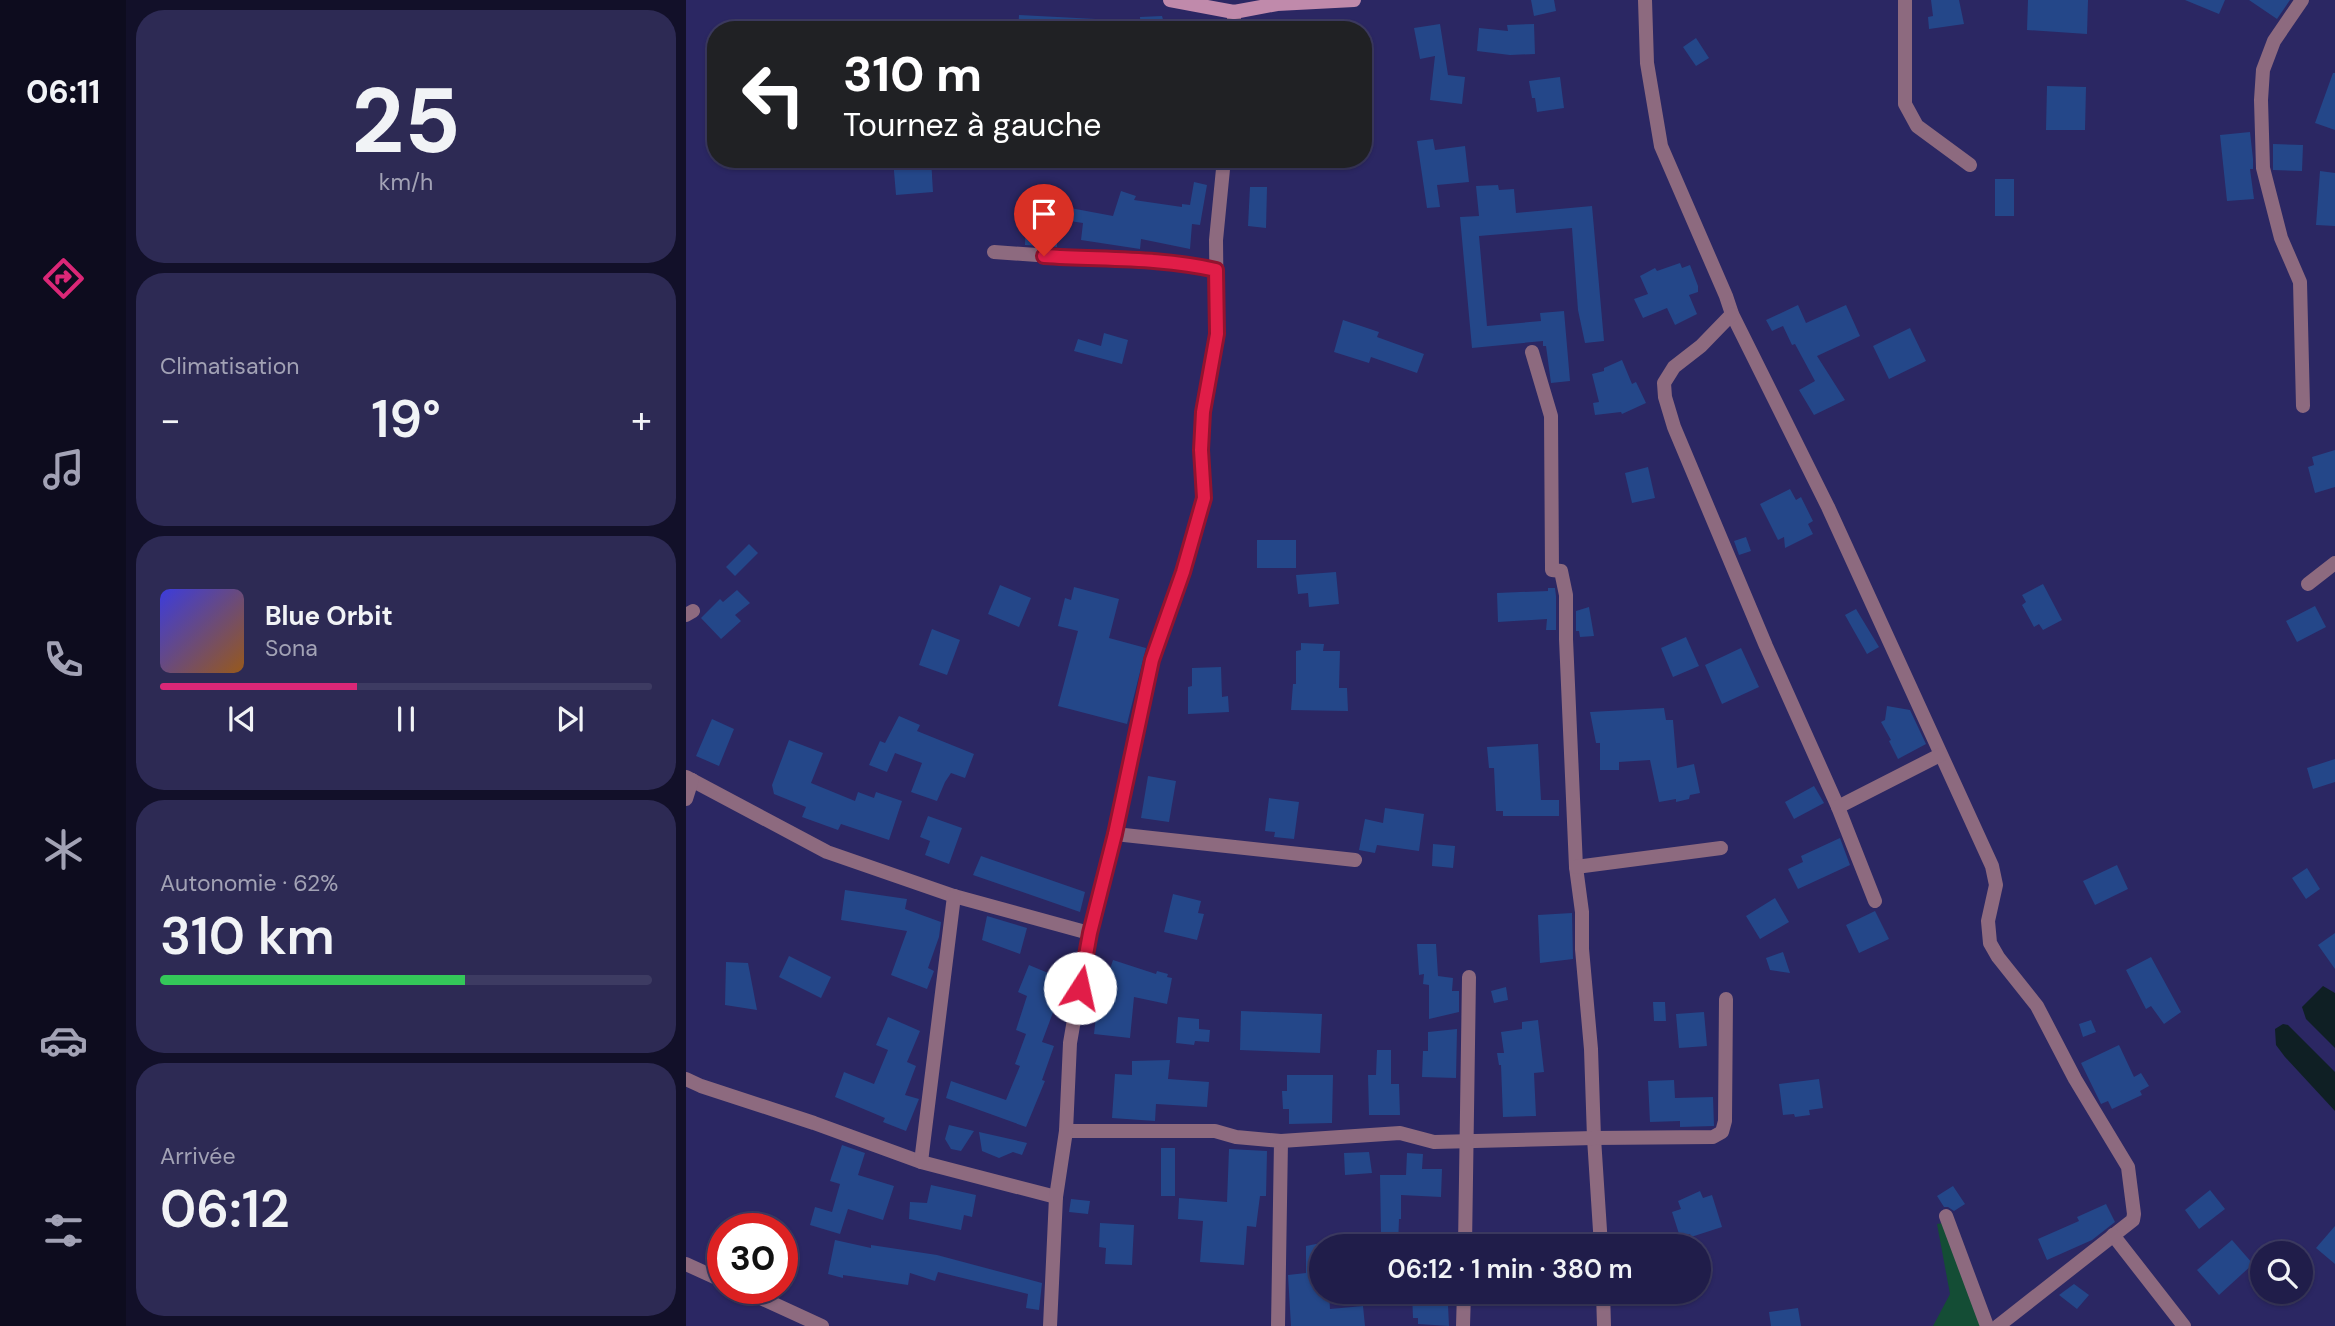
<!DOCTYPE html>
<html lang="fr">
<head>
<meta charset="utf-8">
<style>
  :root { --surface:#201d4a; --page:#2d2a54; --text:#f1f3f6; --muted:#a2a2b5; --line:#3d3b62; --accent:#db2777 }
  body { margin:0; font-family:"DM Sans",sans-serif; background:var(--page); color:var(--text); height:100vh; display:flex; flex-direction:column; font-size:26px; white-space:nowrap }
  * { box-sizing:border-box; margin:0 }
  p { font-size:23px; color:var(--muted) }
  .icon { flex:none; width:38px; height:38px; fill:none; stroke:currentColor; stroke-width:2; stroke-linecap:round; stroke-linejoin:round }
  .map { position:relative; flex:1; overflow:hidden }
  .details { display:flex; flex-direction:column; gap:10px; padding:10px; background:#121029; width:560px }
  .details>* { flex:none }
  .guide { position:absolute; left:21px; top:21px; width:665px; height:147px; border-radius:28px; box-shadow:0 2px 5px #0004,0 0 0 2px var(--line); background:#202124; color:#fff; overflow:hidden }
  .buttons { position:absolute; left:1564px; top:1241px; display:grid; gap:14px }
  .buttons a { display:grid; place-items:center; width:63px; height:63px; border-radius:50%; background:var(--surface); box-shadow:0 2px 5px #0004,0 0 0 2px var(--line); font-size:35px }
  .speed { position:absolute; left:21px; top:1213px; display:flex; gap:14px; font-size:35px; font-weight:700; text-align:center }
  .speed>* { display:grid; place-content:center; width:91px; height:91px; border-radius:50%; background:var(--surface); box-shadow:0 2px 5px #0004,0 0 0 2px var(--line); line-height:1 }
  .speed .limit { border:10px solid #d22; background:#fff; color:#111 }
  .pin { position:absolute; display:grid; place-items:center; width:60px; height:60px; color:#fff; margin:-72px -30px; border-radius:50% 50% 50% 0; rotate:-45deg; box-shadow:0 0 7px #0007 }
  .pin .icon { rotate:45deg }
  .me { position:absolute; width:77px; margin:-38px; rotate:10deg; stroke-linejoin:round; filter:drop-shadow(0 0 5px #0008) }
  .turn { display:flex; align-items:center; gap:24px; height:147px; padding:0 21px; font-size:32px }
  .turn .icon { width:91px; height:91px; stroke-width:2.5 }
  .turn b { display:block; font-size:49px; line-height:60px }
  .big { font-size:52px; font-weight:600; line-height:1.1 }
  .details .widget { flex:1; display:flex; flex-direction:column; justify-content:center; gap:10px; min-width:0; padding:0 24px; border-radius:28px; background:var(--page) }
  .details .dial { align-items:center; gap:0 }
  .dial b { font-size:91px; line-height:1 }
  .song { display:flex; align-items:center; gap:21px }
  .cover { width:84px; height:84px; border-radius:10px; background:linear-gradient(135deg,hsl(240 70% 55%),hsl(30 70% 35%)) }
  .played { height:7px; border-radius:4px; background:linear-gradient(90deg,var(--accent) 40%,var(--line) 40%) }
  .keys { display:flex; justify-content:space-around; direction:ltr }
  .heat { display:flex; justify-content:space-between; align-items:center; font-size:38px; direction:ltr }
  .charge { height:10px; border-radius:5px; background:linear-gradient(90deg,#34c759 62%,var(--line) 0) }
  .trip { position:absolute; left:623px; top:1234px; width:402px; height:70px; border-radius:35px; background:var(--surface); box-shadow:0 2px 5px #0004,0 0 0 2px var(--line); font-weight:600; line-height:70px; text-align:center }
  main { display:flex; flex:1; min-height:0 }
  .tab-bar { display:flex; flex-direction:column; width:126px; justify-content:space-around; align-items:center; background:#0d0c1e; color:var(--muted) }
  .tab-bar .icon { width:49px; height:49px }
  .tab-bar .active { color:var(--accent) }
  .tab-bar b { font-size:32px; color:var(--text) }
  .map>svg:first-child { display:block }
  .green { fill:#144d35 }
  .water { fill:#0f1f24 }
  .building { fill:#244789 }
  .lines { fill:none; stroke-linecap:round; stroke-linejoin:round }
  .street { stroke:#8d6a7f; stroke-width:14 }
  .secondary { stroke:#c08aab; stroke-width:14 }
  .route-casing { stroke:#92132f; stroke-width:18 }
  .route { stroke:#e11d48; stroke-width:12 }
</style>
</head>
<body>
<main>
<nav class="tab-bar">
<b>06:11</b>
<svg class="icon active" aria-label="directions" viewBox="0 0 24 24"><path d="M12 3l9 9-9 9-9-9zM9 14v-3h6M13 9l2 2-2 2"/></svg>
<svg class="icon" aria-label="music" viewBox="0 0 24 24"><path d="M9 18V5l10-2v13"/><circle cx="6" cy="18" r="3"/><circle cx="16" cy="16" r="3"/></svg>
<svg class="icon" aria-label="phone" viewBox="0 0 24 24"><path d="M5 4h4l2 5-3 2q2 4 5 5l2-3 5 2v4C11 20 4 13 5 4z"/></svg>
<svg class="icon" aria-label="climate" viewBox="0 0 24 24"><path d="M12 3v18M4 7l16 10M4 17L20 7"/></svg>
<svg class="icon" aria-label="car" viewBox="0 0 24 24"><path d="M5 17H2v-5l4-1 3-4h7l3 4 3 1v5h-3M9 17h6M6 11h13"/><circle cx="7" cy="17" r="2"/><circle cx="17" cy="17" r="2"/></svg>
<svg class="icon" aria-label="filters" viewBox="0 0 24 24"><path d="M4 7h16M4 17h16"/><circle cx="9" cy="7" r="2"/><circle cx="15" cy="17" r="2"/></svg>
</nav>
<section class="details">
<div class="widget dial"><b>25</b><p>km/h</p></div>
<div class="widget"><p>Climatisation</p>
<div class="heat"><a>−</a><b class="big">19°</b><a>+</a></div>
</div>
<div class="widget">
<div class="song"><i class="cover"></i><div><b>Blue Orbit</b><p>Sona</p></div></div>
<div class="played"></div>
<div class="keys"><svg class="icon" aria-label="previous" viewBox="0 0 24 24"><path d="M18 5L8 12l10 7zM5 5v14"/></svg><svg class="icon" aria-label="pause" viewBox="0 0 24 24"><path d="M8 5v14M16 5v14"/></svg><svg class="icon" aria-label="next" viewBox="0 0 24 24"><path d="M6 5l10 7-10 7zM19 5v14"/></svg></div>
</div>
<div class="widget"><p>Autonomie · 62%</p><b class="big">310 km</b><div class="charge"></div></div>
<div class="widget"><p>Arrivée</p><b class="big">06:12</b></div>
</section>
<div class="map">
<svg width="1649" height="1326" viewBox="0 0 1649 1326">
  <rect width="100%" height="100%" fill="#2b2763"/>
  <path class="green" d="M1262 1222 1301 1326H1247L1264 1294 1251 1224Z"/>
  <g class="water">
    <path d="M1637 986 1649 993V1048L1620 1019 1616 1007Z"/>
    <path d="M1597 1024 1602 1025 1649 1072V1111L1599 1057 1590 1045 1589 1029Z"/>
  </g>
  <g class="building">
    <path d="M845 0H868L870 11 848 16Z"/>
    <path d="M1245 0H1273L1278 24 1243 29 1242 17 1247 16Z"/>
    <path d="M1342 0H1402L1401 34 1341 30Z"/>
    <path d="M1499 0H1539L1533 14Z"/>
    <path d="M1563 0H1604L1591 19Z"/>
    <path d="M333 15 410 19V30H332Z"/>
    <path d="M476 16 480 30H455L454 17Z"/>
    <path d="M754 24 762 75 779 77 776 104 744 100 749 56 734 59 728 28Z"/>
    <path d="M848 24 849 54 824 55 791 51 793 28 822 31 821 25Z"/>
    <path d="M1010 38 1023 58 1010 66 997 47Z"/>
    <path d="M1647 73H1649V130L1629 123Z"/>
    <path d="M874 77 878 108 851 112 849 98H846L843 81Z"/>
    <path d="M1361 86 1400 87 1399 130H1360Z"/>
    <path d="M1564 132 1567 159V169H1564L1568 199 1541 201 1534 135Z"/>
    <path d="M747 139 749 150 779 146 783 182 751 185 754 207 741 208 731 141Z"/>
    <path d="M1587 144 1617 145 1616 171 1587 170Z"/>
    <path d="M207 159H245L247 192 210 195Z"/>
    <path d="M1634 171 1649 173V226L1630 225Z"/>
    <rect x="1309" y="179" width="19" height="37"/>
    <path d="M508 182 521 185 514 225 506 224 504 249 455 239 454 249 395 240 397 223 377 220 379 207 427 216 435 191 450 196 448 200 496 207V204L504 205Z"/>
    <path d="M812 185 813 190 828 189 830 213 906 206 918 341 899 343 892 310 886 228 793 236 801 326 855 321 854 313 878 311 884 381 865 383 860 346H857V341L786 348 774 217 793 216 790 186Z"/>
    <path d="M564 187H581L580 228 562 226Z"/>
    <path d="M340 215 371 216V247L339 245Z"/>
    <path d="M994 263 996 268 1004 265 1012 286V292L1003 295 1011 314 989 325 981 308 957 318 948 299 962 294 954 276 969 268 971 271Z"/>
    <path d="M1112 305 1120 323 1160 305 1174 336 1131 356 1159 400 1128 415 1113 390 1129 381 1109 344 1106 345 1097 326 1086 331 1080 320Z"/>
    <path d="M657 320 693 332 691 337 738 354 731 373 685 357 683 363 648 352Z"/>
    <path d="M1224 328 1240 361 1203 379 1187 346Z"/>
    <path d="M418 333 442 340 436 364 388 351 392 339 415 346Z"/>
    <path d="M936 360 946 384 950 382 960 403 936 414 935 412 909 415 907 403 913 402 906 374 918 371V368Z"/>
    <path d="M1649 450V487L1629 493 1622 467 1628 465 1626 457Z"/>
    <path d="M962 467 969 498 946 503 939 473Z"/>
    <path d="M1104 489 1110 500 1115 497 1127 521 1122 524 1127 534 1099 548 1098 537 1092 540 1074 504Z"/>
    <path d="M1060 537 1065 551 1053 555 1048 541Z"/>
    <rect x="571" y="540" width="39" height="28"/>
    <path d="M63 544 72 553 49 576 40 567Z"/>
    <path d="M650 572 653 604 623 607 622 593 612 594 610 575Z"/>
    <path d="M1357 584 1376 620 1357 630 1353 624 1348 627 1336 605 1340 602 1336 595Z"/>
    <path d="M314 585 345 598 333 627 302 614Z"/>
    <path d="M388 587 433 599 423 638 460 648 441 724 372 706 392 631 372 626 379 598 385 600Z"/>
    <path d="M862 588H869L870 596V630H860L861 619 812 622 811 593 862 591Z"/>
    <path d="M51 590 64 603 49 615 55 621 35 639 15 618 34 599 37 602Z"/>
    <path d="M1629 606 1640 627 1611 642 1600 621Z"/>
    <path d="M903 607 908 636 894 637 893 631H890V611Z"/>
    <path d="M1170 609 1193 647 1181 654 1159 615Z"/>
    <path d="M246 629 274 640 261 675 233 665Z"/>
    <path d="M1000 637 1013 666 987 677 975 648Z"/>
    <path d="M615 643 638 644 637 651H654L653 688H661L662 711 605 710 607 684H610V651L615 650Z"/>
    <path d="M1055 648 1073 687 1036 704 1019 665Z"/>
    <path d="M535 667 536 697 542 696 543 712 502 714V687L506 686V668Z"/>
    <path d="M1201 706 1224 710 1240 744 1212 759 1203 741 1205 740 1195 722 1199 720Z"/>
    <path d="M978 708 980 720H987L991 768 1008 764 1014 793 1004 795 1003 799 990 802V799L973 802 964 760 933 762V770H914V743H910L904 712Z"/>
    <path d="M213 716 234 725 231 731 288 754 279 778 265 773 259 782 251 801 225 792 236 763 209 753 201 772 183 765 194 741 199 743Z"/>
    <path d="M26 719 48 729 33 766 10 756Z"/>
    <path d="M103 740 137 753 125 783 169 801 172 792 188 798 190 792 216 801 203 840 155 824 152 830 116 817 120 807 88 794 86 785Z"/>
    <path d="M852 744 855 800H873V816H817V811H810L808 768H803L801 747Z"/>
    <path d="M1649 759V782L1627 789 1621 768Z"/>
    <path d="M462 776 490 781 483 822 455 818Z"/>
    <path d="M1128 786 1138 803 1108 819 1099 802Z"/>
    <path d="M583 798 613 802 608 839 588 837 589 832 579 831Z"/>
    <path d="M699 808 738 814 733 851 691 845 689 853 673 850 679 819 697 823Z"/>
    <path d="M242 816 276 828 263 864 239 855 244 841 234 837Z"/>
    <path d="M1154 838 1164 865 1112 889 1102 869 1117 862 1115 856Z"/>
    <path d="M747 844 769 846 767 868 746 866Z"/>
    <path d="M295 856 399 892 394 912 287 875Z"/>
    <path d="M1431 865 1442 889 1409 905 1397 881Z"/>
    <path d="M1621 868 1634 889 1620 899 1606 878Z"/>
    <path d="M159 890 221 899 219 909 255 922 253 937 242 968 248 971 241 989 205 975 221 931 155 920Z"/>
    <path d="M487 894 515 901 512 913 518 914 511 940 478 932Z"/>
    <path d="M1089 898 1103 922 1074 939 1060 916Z"/>
    <path d="M1189 911 1203 939 1173 953 1160 925Z"/>
    <path d="M886 913 887 959 854 963 852 915Z"/>
    <path d="M301 916 341 928 334 954 296 940Z"/>
    <path d="M1649 933V969L1632 945Z"/>
    <path d="M731 944H750L752 976 767 978 766 991H773V1012L743 1019V985L737 984 738 974 733 975Z"/>
    <path d="M1097 952 1104 973 1084 970 1080 958Z"/>
    <path d="M103 956 145 977 135 998 93 977Z"/>
    <path d="M1465 957 1495 1012 1478 1024 1465 1006 1460 1009 1440 970Z"/>
    <path d="M427 960 470 974 471 971 482 974 481 977 486 978 481 1004 448 997 444 1038 408 1034 412 998 404 996 408 984 418 987Z"/>
    <path d="M40 962 62 963 71 1010 39 1005Z"/>
    <path d="M343 965 379 980 356 1042 368 1046 356 1080 359 1081 340 1127 260 1098 265 1081 320 1100 334 1066 329 1064 340 1034 330 1030 341 996 332 992Z"/>
    <path d="M820 987 822 1000 808 1003 805 991Z"/>
    <path d="M967 1002H979L980 1021H968Z"/>
    <path d="M555 1011 636 1014 634 1053 554 1050Z"/>
    <path d="M1018 1012 1021 1046 993 1048 990 1014Z"/>
    <path d="M202 1017 234 1031 221 1062 230 1066 219 1095 233 1099 220 1131 197 1122 199 1118 149 1097 158 1072 188 1084 202 1050 190 1045Z"/>
    <path d="M492 1017 513 1019V1029L524 1030 523 1042 509 1041 508 1045 490 1043Z"/>
    <path d="M852 1020 858 1072 848 1073 850 1116 817 1117 815 1065H813L811 1053H818L815 1032 836 1029V1022Z"/>
    <path d="M1405 1020 1410 1032 1397 1037 1393 1024Z"/>
    <path d="M771 1029 770 1078 736 1077 737 1051H742V1032Z"/>
    <path d="M1433 1045 1448 1077 1455 1073 1463 1086 1454 1091 1456 1095 1426 1109 1422 1101 1415 1104 1395 1063Z"/>
    <path d="M691 1050H705V1084H713L714 1115H683L682 1075H690Z"/>
    <path d="M484 1060 482 1079 523 1082 521 1107 470 1104 469 1121 426 1118 429 1074 446 1075V1061Z"/>
    <path d="M601 1075H647L646 1123 603 1124V1109H597L596 1091H601Z"/>
    <path d="M1133 1079 1137 1108 1123 1110 1124 1115 1109 1117 1108 1114 1097 1115 1093 1084Z"/>
    <path d="M988 1080 989 1098 1027 1097 1028 1126 994 1127V1121L964 1122 962 1081Z"/>
    <path d="M263 1125 288 1131 275 1151 265 1149 259 1139Z"/>
    <path d="M293 1132 337 1142 341 1143 336 1155 327 1152 313 1158 296 1151Z"/>
    <path d="M156 1145 179 1153 172 1175 208 1186 197 1220 162 1209 154 1234 124 1225 129 1207 146 1212 154 1184 144 1181Z"/>
    <rect x="475" y="1148" width="14" height="48"/>
    <path d="M543 1149 581 1151 580 1196H574L570 1227 561 1226 558 1265 514 1262 517 1221 492 1219 493 1198 541 1202Z"/>
    <path d="M683 1152 686 1173 659 1175 658 1153Z"/>
    <path d="M721 1153 737 1154 736 1169H756L755 1197 715 1195V1219H713L712 1246H691L692 1233 695 1234 694 1175H720Z"/>
    <path d="M245 1185 290 1195 286 1217 278 1215 275 1230 223 1219 224 1202 241 1203Z"/>
    <path d="M1267 1186 1279 1204 1268 1211 1262 1207H1258L1251 1196Z"/>
    <path d="M1524 1190 1539 1209 1513 1229 1499 1210Z"/>
    <path d="M1014 1191 1017 1198 1026 1195 1036 1227 1005 1237 1004 1234 994 1237 986 1212 995 1209 992 1201Z"/>
    <path d="M385 1199 404 1201 402 1214 383 1212Z"/>
    <path d="M1420 1204 1429 1222 1406 1240 1361 1260 1352 1239 1393 1221 1391 1217Z"/>
    <path d="M414 1223 448 1225 446 1265 419 1264 420 1248 413 1247Z"/>
    <path d="M1649 1226V1264L1630 1248Z"/>
    <path d="M149 1240 185 1248V1245L251 1255 356 1283 353 1310 340 1308 342 1294 252 1272 249 1281 224 1273 222 1285 157 1275V1278L142 1274Z"/>
    <path d="M1546 1240 1567 1264 1533 1295 1511 1270Z"/>
    <path d="M635 1243V1292H643L644 1309 677 1306 679 1326H605L602 1275 620 1273V1246Z"/>
    <path d="M1388 1284 1403 1295 1391 1309 1373 1295Z"/>
    <path d="M726 1292H746L747 1305H762L763 1326 732 1324V1318H727Z"/>
    <path d="M1112 1308 1115 1326H1085L1083 1312Z"/>
  </g>
  <g class="lines">
    <g class="street">
      <path d="M959 0 961 63 975 146 1040 296 1046 314 1142 507 1306 866 1310 885 1302 921 1304 943 1312 957 1351 1006 1389 1079 1442 1167 1448 1214 1447 1220 1312 1326"/>
      <path d="M1219 0V104L1231 126 1284 165"/>
      <path d="M1616 0 1588 41 1577 70 1575 100 1577 168 1595 238 1614 282 1617 406"/>
      <path d="M548 30V12"/>
      <path d="M308 252 407 259H451L502 264 530 270"/>
      <path d="M1046 314 1015 346 988 367 978 383 979 397 988 427 1080 646 1152 807 1189 901"/>
      <path d="M846 352 865 416 866 570 875 571 880 595V639L890 867 896 912V949L905 1049 908 1138 915 1246"/>
      <path d="M1622 584 1649 563"/>
      <path d="M0 615 7 611"/>
      <path d="M0 777 141 852 268 896 403 933"/>
      <path d="M0 799 6 780"/>
      <path d="M1152 807 1254 755"/>
      <path d="M429 834 669 860"/>
      <path d="M890 867 1035 848"/>
      <path d="M0 1079 15 1086 128 1123 235 1162 370 1197"/>
      <path d="M380 1131H529L550 1137 595 1141 592 1326"/>
      <path d="M595 1141 714 1133 748 1142 908 1138 1027 1137 1036 1132 1039 1121 1040 999"/>
      <path d="M235 1162 268 896"/>
      <path d="M1260 1216 1301 1326"/>
      <path d="M1427 1235 1498 1326"/>
      <path d="M779 1246 783 977"/>
      <path d="M0 1264 37 1281"/>
      <path d="M53 1288 136 1326"/>
      <path d="M917 1292 918 1326"/>
      <path d="M364 1326 370 1197 380 1131 384 1043 403 933 429 834 466 660 497 572 518 498 515 450 517 412 531 334 530 240 538 159"/>
      <path d="M777 1326 778 1292"/>
    </g>
    <path class="secondary" d="M484 0 548 12 591 4 668 0"/>
  </g>
  <g class="lines">
    <g class="route-casing">
      <path id="route" d="M358 256C416 260 473 257 530 270L531 334 517 412 515 450 518 498 497 572 466 660 429 834 404 933 394 988"/>
    </g>
    <use href="#route" class="route"/>
  </g>
</svg>
<div class="buttons">
<a><svg class="icon" aria-label="search" viewBox="0 0 24 24"><circle cx="10" cy="10" r="6"/><path d="M15 15l6 6"/></svg></a>
</div>
<div class="speed"><div class="limit">30</div></div>
<div class="pin" style="left:358px;top:256px;background:#d93025"><svg class="icon" aria-label="arrive" viewBox="0 0 24 24"><path d="M6 21V4h12l-3 4 3 4H6"/></svg></div>
<svg class="me" style="left:394px;top:988px" viewBox="-20 -20 40 40"><circle r="19" fill="#fff"/><path d="M0-13L10 11 0 6-10 11z" fill="#e11d48"/></svg>
<div class="trip">06:12 · 1 min · 380 m</div>
<div class="guide">
<div class="turn"><svg class="icon" aria-label="left" viewBox="0 0 24 24"><path d="M17 20v-9H6M10 6l-5 5 5 5"/></svg><div><b>310 m</b>Tournez à gauche</div></div>
</div>
</div>
</main>
</body>
</html>
